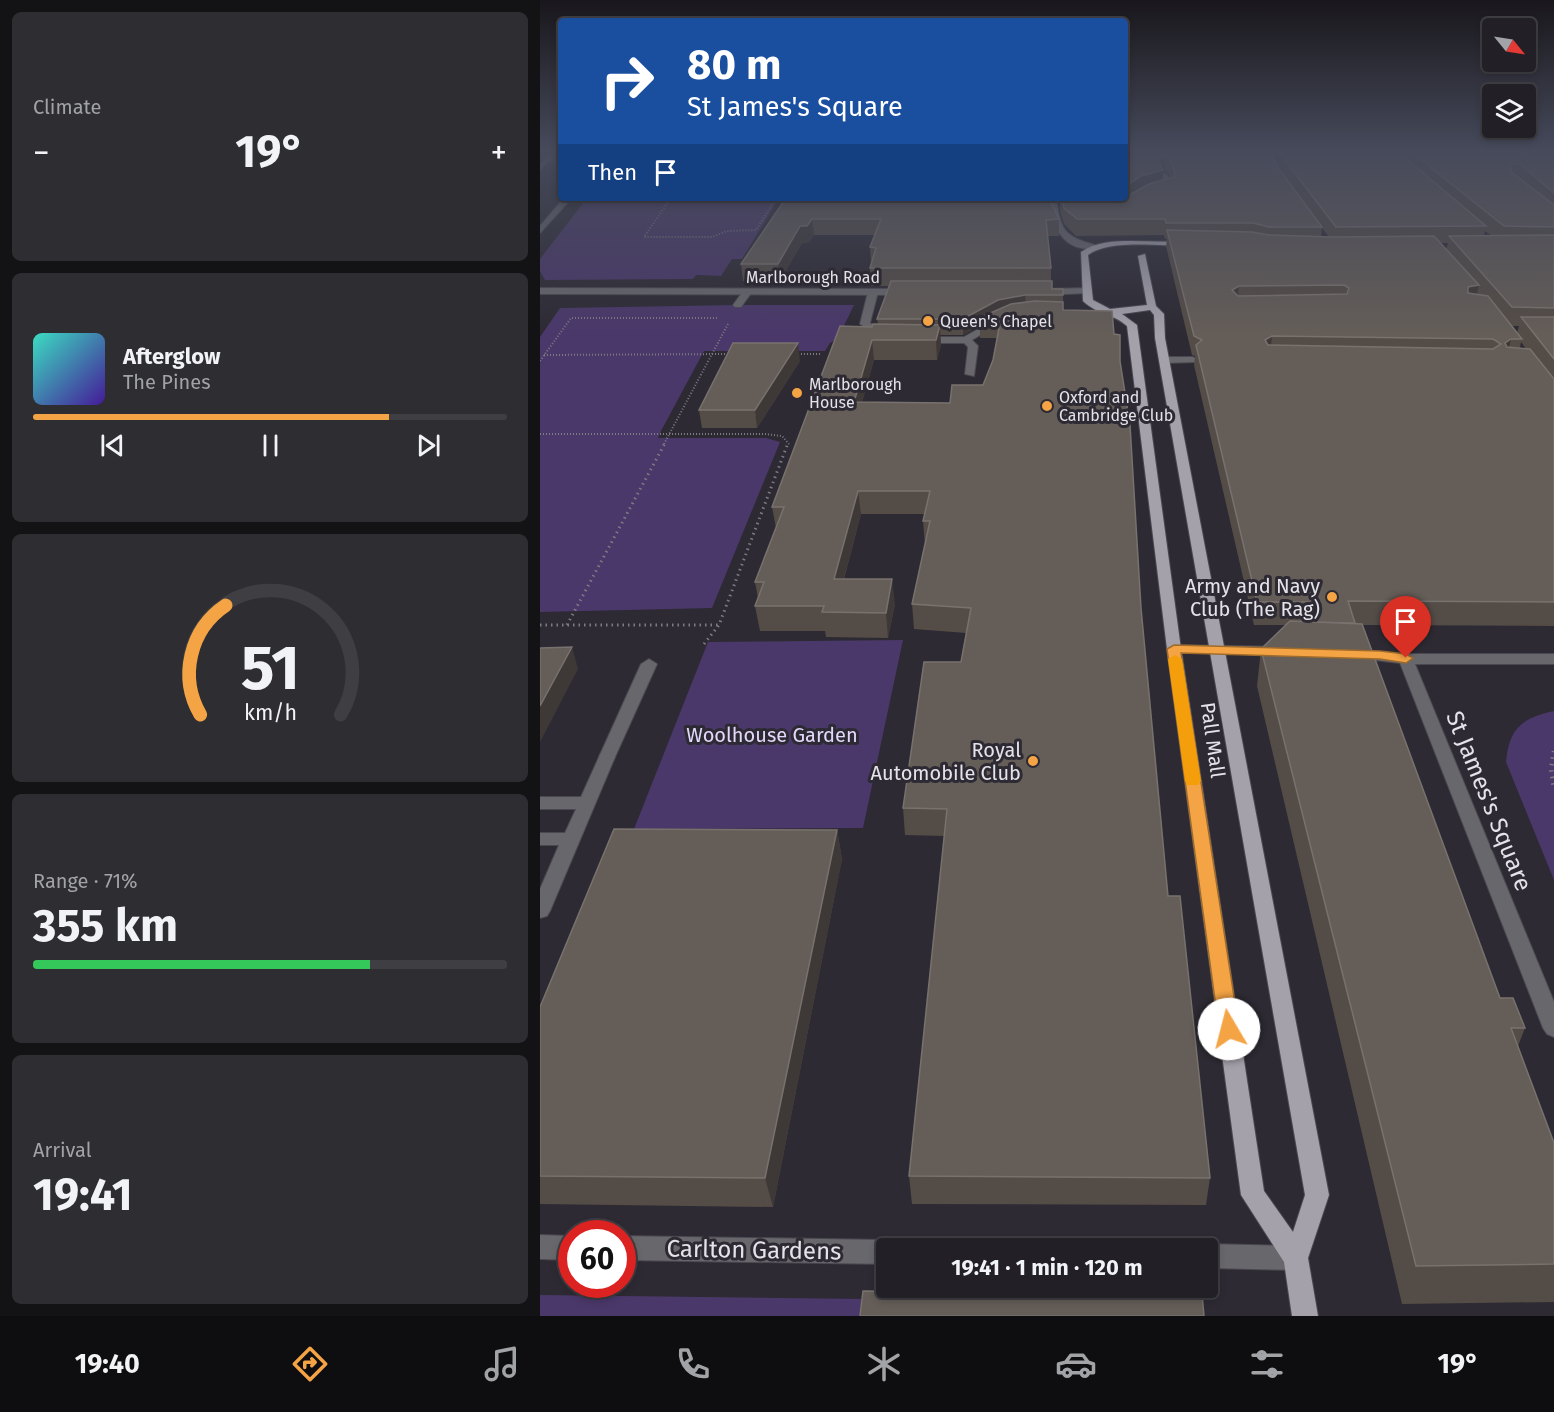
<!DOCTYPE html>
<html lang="en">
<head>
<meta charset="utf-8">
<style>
  :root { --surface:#222026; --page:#2e2d32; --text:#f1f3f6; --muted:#a2a3a7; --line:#3f3e43; --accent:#f4a444 }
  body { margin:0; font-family:"Fira Sans",sans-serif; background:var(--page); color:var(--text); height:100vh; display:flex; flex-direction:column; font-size:22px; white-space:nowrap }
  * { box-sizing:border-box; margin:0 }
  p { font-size:20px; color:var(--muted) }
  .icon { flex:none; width:33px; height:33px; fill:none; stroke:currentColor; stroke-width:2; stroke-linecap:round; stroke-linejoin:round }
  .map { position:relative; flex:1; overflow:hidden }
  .panel { display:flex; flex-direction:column; gap:12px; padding:12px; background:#131215; width:540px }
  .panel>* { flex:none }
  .banner { position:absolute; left:18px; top:18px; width:570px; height:183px; border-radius:6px; box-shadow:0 3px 9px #0003,0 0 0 2px var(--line); background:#1a4fa0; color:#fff; overflow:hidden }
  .needle { width:39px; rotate:120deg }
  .fabs { position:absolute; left:942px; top:18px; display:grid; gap:12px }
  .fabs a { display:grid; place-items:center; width:54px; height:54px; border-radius:6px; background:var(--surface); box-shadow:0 3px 9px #0003,0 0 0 2px var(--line); font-size:30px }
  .speed { position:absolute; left:18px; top:1220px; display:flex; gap:12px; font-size:30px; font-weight:700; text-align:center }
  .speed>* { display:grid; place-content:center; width:78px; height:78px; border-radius:50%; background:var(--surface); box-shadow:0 3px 9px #0003,0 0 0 2px var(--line); line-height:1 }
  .speed .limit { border:9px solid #d22; background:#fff; color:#111 }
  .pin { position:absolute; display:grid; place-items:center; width:51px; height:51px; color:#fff; margin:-62px -26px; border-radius:50% 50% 50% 0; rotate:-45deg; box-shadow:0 0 6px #0007 }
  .pin .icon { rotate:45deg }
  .me { position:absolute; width:66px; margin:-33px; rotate:352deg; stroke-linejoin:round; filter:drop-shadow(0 0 4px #0008) }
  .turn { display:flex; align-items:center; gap:21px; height:126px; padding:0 30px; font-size:27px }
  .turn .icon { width:78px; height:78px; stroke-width:2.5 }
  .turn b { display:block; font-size:42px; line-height:51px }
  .then { display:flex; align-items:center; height:57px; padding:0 30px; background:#0003; gap:12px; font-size:22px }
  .big { font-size:45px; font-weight:700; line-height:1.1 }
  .panel .tile { flex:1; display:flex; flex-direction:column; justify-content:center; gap:9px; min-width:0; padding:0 21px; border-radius:9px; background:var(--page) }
  .panel .dial { align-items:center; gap:0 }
  .dial svg { height:156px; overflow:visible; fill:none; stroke:var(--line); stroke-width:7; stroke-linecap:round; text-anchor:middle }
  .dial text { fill:var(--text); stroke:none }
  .song { display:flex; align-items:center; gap:18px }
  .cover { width:72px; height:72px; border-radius:9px; background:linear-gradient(135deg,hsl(170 70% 55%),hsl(260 70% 35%)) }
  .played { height:6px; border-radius:3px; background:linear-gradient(90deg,var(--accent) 75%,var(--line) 75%) }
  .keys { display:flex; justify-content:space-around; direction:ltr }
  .heat { display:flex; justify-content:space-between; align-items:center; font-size:33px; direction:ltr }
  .charge { height:9px; border-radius:4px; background:linear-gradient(90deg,#34c759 71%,var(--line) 0) }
  .trip { position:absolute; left:336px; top:1238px; width:342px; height:60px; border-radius:6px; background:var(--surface); box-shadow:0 3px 9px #0003,0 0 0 2px var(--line); font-weight:700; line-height:60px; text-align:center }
  .dock { display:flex; height:96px; justify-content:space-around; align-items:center; background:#0e0d0f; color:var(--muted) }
  .dock .icon { width:42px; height:42px }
  .dock .current { color:var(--accent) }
  .dock b { font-size:27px; color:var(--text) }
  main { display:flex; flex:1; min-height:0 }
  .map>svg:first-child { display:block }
  .green { fill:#4a386a }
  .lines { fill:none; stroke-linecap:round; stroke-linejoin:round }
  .service-casing { stroke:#4a4850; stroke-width:2 }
  .pedestrian-casing { stroke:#4a4850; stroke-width:2 }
  .minor-casing { stroke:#4a4850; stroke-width:2 }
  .tertiary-casing { stroke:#4a4850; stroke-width:2 }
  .primary-casing { stroke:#4a4850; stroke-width:2 }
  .path-far2 { stroke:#7d7a82; stroke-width:2; stroke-dasharray:1 2; stroke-linecap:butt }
  .path-far1 { stroke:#7d7a82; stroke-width:3; stroke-dasharray:1.5 4; stroke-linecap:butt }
  .path { stroke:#7d7a82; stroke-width:4.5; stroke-dasharray:1.5 5; stroke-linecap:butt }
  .service { fill:#68676c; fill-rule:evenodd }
  .pedestrian { fill:#68676c; fill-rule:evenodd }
  .minor { fill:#68676c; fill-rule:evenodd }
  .tertiary { fill:#68676c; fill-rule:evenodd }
  .primary { fill:#a4a1ab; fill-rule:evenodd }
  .wall { fill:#544c46; fill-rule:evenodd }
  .shaded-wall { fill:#3e3837 }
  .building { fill:#645d58; stroke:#78726e; stroke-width:1.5; fill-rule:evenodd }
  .route { fill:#f4a444; stroke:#9f6b2c; stroke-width:1.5 }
  .slow { fill:#f59e0b }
  .poi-dot { fill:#f4a444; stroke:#2d2a33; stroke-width:2 }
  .labels { text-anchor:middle; stroke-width:6; stroke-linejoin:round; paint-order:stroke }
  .far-street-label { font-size:16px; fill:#e5e3e9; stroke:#2d2a33 }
  .far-poi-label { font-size:16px; fill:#e5e3e9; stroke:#2d2a33; text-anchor:start }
  .poi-label { font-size:20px; fill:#e5e3e9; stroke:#2d2a33; text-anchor:end }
  .park-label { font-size:20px; fill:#e3d8fb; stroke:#2d2a33 }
  .street-label { font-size:20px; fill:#e5e3e9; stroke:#2d2a33 }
  .near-street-label { font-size:24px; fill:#e5e3e9; stroke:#2d2a33 }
</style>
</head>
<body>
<main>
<section class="panel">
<div class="tile"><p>Climate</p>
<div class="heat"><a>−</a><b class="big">19°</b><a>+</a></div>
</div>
<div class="tile">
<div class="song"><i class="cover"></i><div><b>Afterglow</b><p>The Pines</p></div></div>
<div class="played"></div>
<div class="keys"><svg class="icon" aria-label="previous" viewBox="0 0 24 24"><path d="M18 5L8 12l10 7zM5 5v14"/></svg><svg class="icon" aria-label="pause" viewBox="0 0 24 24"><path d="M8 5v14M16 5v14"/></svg><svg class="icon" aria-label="next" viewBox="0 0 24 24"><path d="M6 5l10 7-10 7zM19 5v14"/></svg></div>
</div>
<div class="tile dial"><svg viewBox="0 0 100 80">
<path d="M14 69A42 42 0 1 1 86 69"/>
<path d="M14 69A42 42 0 0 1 27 13" stroke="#f4a444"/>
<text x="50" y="56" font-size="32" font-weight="700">51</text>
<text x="50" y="72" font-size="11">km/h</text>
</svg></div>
<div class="tile"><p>Range · 71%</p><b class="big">355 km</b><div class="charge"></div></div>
<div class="tile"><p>Arrival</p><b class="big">19:41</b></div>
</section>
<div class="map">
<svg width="1014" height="1316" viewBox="0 0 1014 1316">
  <rect width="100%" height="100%" fill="#2d2a33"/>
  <g class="green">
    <path d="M47 198H239L202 259H192L181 276 156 275 153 279 5 280 0 271V259Z"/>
    <path d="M198 305H314L298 338 290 343 285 351H164L121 431 118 438H226L240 442 172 608 0 612V337L20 308Z"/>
    <path d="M363 640 323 828 94 829 168 642Z"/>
    <path d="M1014 711V880L966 762C969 729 981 718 1014 711Z"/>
    <path d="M0 1295 327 1299 325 1316H0Z"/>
  </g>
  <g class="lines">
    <g class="service-casing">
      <g id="service">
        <path d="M724 150H730L739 165 734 169 728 168 732 165Z"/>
        <path d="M21 156V160L9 161 6 159Z"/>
        <path d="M623 173 627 175 633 188 620 193 616 191 625 187 619 175Z"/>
        <path d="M24 198H32L0 233V226Z"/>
        <path d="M333 289 338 292 330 323 338 328 336 337 341 340 336 343 328 341V329L320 324 328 292Z"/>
        <path d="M204 290 212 292 201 307H195L193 305Z"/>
        <path d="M454 320 462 322 432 340 438 346 434 376 425 374 428 347 424 343H381L376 340 381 337H424Z"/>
        <path d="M109 659 117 664 75 757 73 761H61L59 757 101 664Z"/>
      </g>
    </g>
    <g class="pedestrian-casing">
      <path id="pedestrian" d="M653 357 658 360 657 362 625 363 620 360 625 357Z"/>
    </g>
    <g class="minor-casing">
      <g id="minor">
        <path d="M508 198H516C521 230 523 236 555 245V249C521 251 513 226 508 198Z"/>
        <path d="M0 288 366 289 371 292 366 295 0 294Z"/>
        <path d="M546 288 551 291 549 293 504 295 499 292 504 289Z"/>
        <path d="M634 645 741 647 748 651 741 655 629 652 627 649 629 646Z"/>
        <path d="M813 650 866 654H1014V664H875L1014 1002V1037L1007 1034 1003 1028 860 663 808 657 806 654Z"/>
        <path d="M67 751 73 753 75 757 10 911 7 916 0 918V889L19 845H0V833H25L36 809H0V797H41L59 757 61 753Z"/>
        <path d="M0 1235 32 1236V1260L0 1259Z"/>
        <path d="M82 1236 346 1240 355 1243 357 1248H346V1264L82 1260Z"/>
        <path d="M668 1244 756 1246 765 1249 768 1258 765 1267 756 1270 668 1268V1248H659Z"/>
      </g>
    </g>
    <g class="tertiary-casing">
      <path id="tertiary" d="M13 150H20L0 170V164Z"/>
    </g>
    <g class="primary-casing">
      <path id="primary" d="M591 241 646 242 650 244 646 246C620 246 569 239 548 255L553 300 570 309 607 305 598 256 605 254 616 306 624 314 625 338 789 1195 768 1258 778 1316H752L744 1262 701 1195 627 649 587 326C574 314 556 314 543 301L541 252C555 242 574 241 591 241ZM610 310 614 315 615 338 765 1195 753 1232 724 1191 641 649 597 325 582 314Z"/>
    </g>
    <g class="path-far2">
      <path d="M131 198 104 237H172L187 231 216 230 236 198"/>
      <path d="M255 354H281"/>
      <path d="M4 355 190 354"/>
      <path d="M0 361 31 318H178"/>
      <path d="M0 434H225L242 436 249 444"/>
      <path d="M124 444 188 324"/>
    </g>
    <g class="path-far1">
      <path d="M0 625H179"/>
      <path d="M27 625 125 443"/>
      <path d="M164 644 179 625 248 443"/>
    </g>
    <path class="path" d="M1014 751 1011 769 1014 788"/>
    <use href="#service" class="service"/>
    <use href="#pedestrian" class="pedestrian"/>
    <use href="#minor" class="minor"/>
    <use href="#tertiary" class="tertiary"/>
    <use href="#primary" class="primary"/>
  </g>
  <g class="wall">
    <path d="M585 150H730L729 157 738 168 739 161 732 150H1014V626L823 625 960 998 985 1028 978 1046 1014 1143V1302L862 1304 717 686 721 649 746 625H714L654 365 655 356 652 355 626 246 627 239H625L624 235 536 236 524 224 520 210V202H519L518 198H585ZM624 171 629 174 630 178 622 180V172ZM782 228 789 237H781ZM945 231 951 235H944ZM900 243H908L906 250ZM972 326H979L977 333ZM981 342 986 349 980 348Z"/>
    <path d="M305 198H510L511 203 519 219V236H507L511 268V281L512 289H523V310L574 334 580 361 601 608 628 896 670 1178 666 1205 372 1204 369 1176 405 836 365 835 363 808 421 662 426 633 374 629 372 604 385 545 383 521 385 514H321L304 579 355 604 348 638 286 637 285 631H220L215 606 218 598 215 582 236 528 232 507 332 327 338 324 337 319 349 286H331L330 268 331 263 330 247 335 235H274L269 242 262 243 240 281H203L201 264 305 199ZM440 326V338H457L453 360 443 385 410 403 322 402 334 360H397L401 345 400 335H423Z"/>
    <path d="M260 361 217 428H162L159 410Z"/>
    <path d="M297 830 302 859 233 1207 0 1204V1007Z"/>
  </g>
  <g class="shaded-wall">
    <path d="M625 156 622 185 587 201 588 185 618 159Z"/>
    <path d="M272 219 274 235 269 242 262 243 240 281 238 264 260 226Z"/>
    <path d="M939 285 935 303 924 305 928 287Z"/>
    <path d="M699 286 697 304 692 290Z"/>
    <path d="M485 295 486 311 439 318 440 326 423 335V319L458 300Z"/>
    <path d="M400 325 401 345 397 360 396 340Z"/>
    <path d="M732 336 730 355 725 340Z"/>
    <path d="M971 339 967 358 965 343Z"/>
    <path d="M332 340 334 360 316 424 314 402Z"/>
    <path d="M258 343 260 361 217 428 215 410Z"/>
    <path d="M318 491 321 514 297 604 294 579Z"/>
    <path d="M352 579 355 604 348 638 346 613Z"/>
    <path d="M32 647 38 669 0 742V706Z"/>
    <path d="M297 830 302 859 233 1207 225 1178Z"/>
  </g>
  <g class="building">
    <path d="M742 150H856L946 226 796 227 740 154Z"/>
    <path d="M869 150H1014V193L980 164H971V172L1014 205V227L964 226Z"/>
    <path d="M585 155 730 157 782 227H729L713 223H626L625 219H537L524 208 522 198H585V194H591L609 184 634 177 635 174 630 159 625 156 618 159 623 170 601 176 588 185H585Z"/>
    <path d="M246 198H300L318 201 329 200 332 198H510L511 203 519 219 506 220 511 268H330L336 248 330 247 341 219H272L267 226H260L238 264H201Z"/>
    <path d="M627 230 712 232 729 235 793 237 894 236 939 285 928 287V293L948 296 982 339H971L965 343 967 347 990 349 1014 379V602L808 601 815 623 760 622 780 602H717L656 345 662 340 654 336ZM804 285 809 288 807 294 698 296 692 290 699 286ZM732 336 953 339 961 344 953 349 728 345 725 340Z"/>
    <path d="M1014 235V308L972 307 909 236Z"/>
    <path d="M351 281H512V289H523V295H485L458 300 423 319H337Z"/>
    <path d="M495 301 523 302V310L572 311 574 334 580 335V361L590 425 601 608 628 896H640L670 1178 369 1176 407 809 363 808 384 662H421L431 608 372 604 390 521H383L390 491H318L294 579H352L346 613 282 612 284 606H215L224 582H215L244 507H232L300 326 332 327 333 324 400 325 396 340H332L314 402 410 403 412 385H443L453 360 461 318H439L471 304Z"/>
    <path d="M981 317H1014V359Z"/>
    <path d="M193 343H258L215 410H159Z"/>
    <path d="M750 621 822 624 960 998H973L985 1028H971L1014 1143V1264L876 1266 721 649Z"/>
    <path d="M32 647 0 706V648Z"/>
    <path d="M74 829 297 830 225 1178 0 1176V1007Z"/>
    <path d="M323 1291 662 1294 664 1316H320Z"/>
  </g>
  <linearGradient id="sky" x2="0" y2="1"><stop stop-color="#19171c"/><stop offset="0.45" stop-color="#464a5b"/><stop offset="1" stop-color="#464a5b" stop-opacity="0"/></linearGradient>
  <rect width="1014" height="334" fill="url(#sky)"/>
  <path class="route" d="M634 645 840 651 866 654 873 658 866 663 840 659 641 653 699 1029 696 1035 689 1037 682 1035 679 1029 627 649Z"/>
  <path class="slow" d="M635 655 642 659 661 781 658 785H647L645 781 628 659Z"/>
  <g class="poi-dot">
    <circle cx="388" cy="321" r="6"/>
    <circle cx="257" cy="393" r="6"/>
    <circle cx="507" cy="406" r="6"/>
    <circle cx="792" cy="597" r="6"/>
    <circle cx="493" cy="761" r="6"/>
  </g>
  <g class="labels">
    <g class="far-street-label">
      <text x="273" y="283">Marlborough Road</text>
    </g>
    <g class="far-poi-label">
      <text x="400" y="327">Queen's Chapel</text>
      <text x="269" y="390">Marlborough<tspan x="269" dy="18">House</tspan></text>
      <text x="519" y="403">Oxford and<tspan x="519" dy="18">Cambridge Club</tspan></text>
    </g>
    <g class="poi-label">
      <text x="780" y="593">Army and Navy<tspan x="780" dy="23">Club (The Rag)</tspan></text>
      <text x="481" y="757">Royal<tspan x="481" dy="23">Automobile Club</tspan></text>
    </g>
    <g class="park-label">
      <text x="232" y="742">Woolhouse Garden</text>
    </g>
    <g class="street-label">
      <text transform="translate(673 740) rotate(82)" y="7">Pall Mall</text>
    </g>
    <g class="near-street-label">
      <text transform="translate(949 801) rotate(68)" y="8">St James's Square</text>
      <text transform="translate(214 1250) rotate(1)" y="8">Carlton Gardens</text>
    </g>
  </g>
</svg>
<div class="fabs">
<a><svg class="needle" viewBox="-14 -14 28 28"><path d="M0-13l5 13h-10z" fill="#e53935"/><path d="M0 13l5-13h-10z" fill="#a2a3a7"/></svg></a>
<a><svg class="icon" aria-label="layers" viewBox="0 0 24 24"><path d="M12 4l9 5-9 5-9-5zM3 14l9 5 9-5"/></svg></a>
</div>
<div class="speed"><div class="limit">60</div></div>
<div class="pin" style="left:866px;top:658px;background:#d93025"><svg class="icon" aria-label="arrive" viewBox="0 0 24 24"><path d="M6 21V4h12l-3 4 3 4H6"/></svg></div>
<svg class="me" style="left:689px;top:1029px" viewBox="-20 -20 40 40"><circle r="19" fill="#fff"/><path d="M0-13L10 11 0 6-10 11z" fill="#f4a444"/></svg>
<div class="trip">19:41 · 1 min · 120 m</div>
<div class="banner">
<div class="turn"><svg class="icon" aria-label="right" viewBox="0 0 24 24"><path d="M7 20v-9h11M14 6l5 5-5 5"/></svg><div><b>80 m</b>St James's Square</div></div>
<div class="then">Then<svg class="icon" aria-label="arrive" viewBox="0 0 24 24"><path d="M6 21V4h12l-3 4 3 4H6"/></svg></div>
</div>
</div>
</main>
<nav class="dock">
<b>19:40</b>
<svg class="icon current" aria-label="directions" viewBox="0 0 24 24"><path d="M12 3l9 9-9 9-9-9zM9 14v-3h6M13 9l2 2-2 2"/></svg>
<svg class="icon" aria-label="music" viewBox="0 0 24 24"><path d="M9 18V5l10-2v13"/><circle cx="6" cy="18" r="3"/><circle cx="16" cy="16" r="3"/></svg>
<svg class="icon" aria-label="phone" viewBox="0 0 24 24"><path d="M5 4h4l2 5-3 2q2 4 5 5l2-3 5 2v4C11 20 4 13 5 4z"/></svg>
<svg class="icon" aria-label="climate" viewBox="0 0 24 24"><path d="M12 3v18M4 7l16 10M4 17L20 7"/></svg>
<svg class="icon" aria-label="car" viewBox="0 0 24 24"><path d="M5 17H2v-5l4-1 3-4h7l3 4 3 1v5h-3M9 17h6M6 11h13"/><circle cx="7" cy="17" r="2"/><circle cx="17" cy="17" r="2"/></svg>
<svg class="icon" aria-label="filters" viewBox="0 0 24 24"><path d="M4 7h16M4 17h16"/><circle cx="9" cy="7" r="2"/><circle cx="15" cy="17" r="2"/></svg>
<b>19°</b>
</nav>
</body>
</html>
